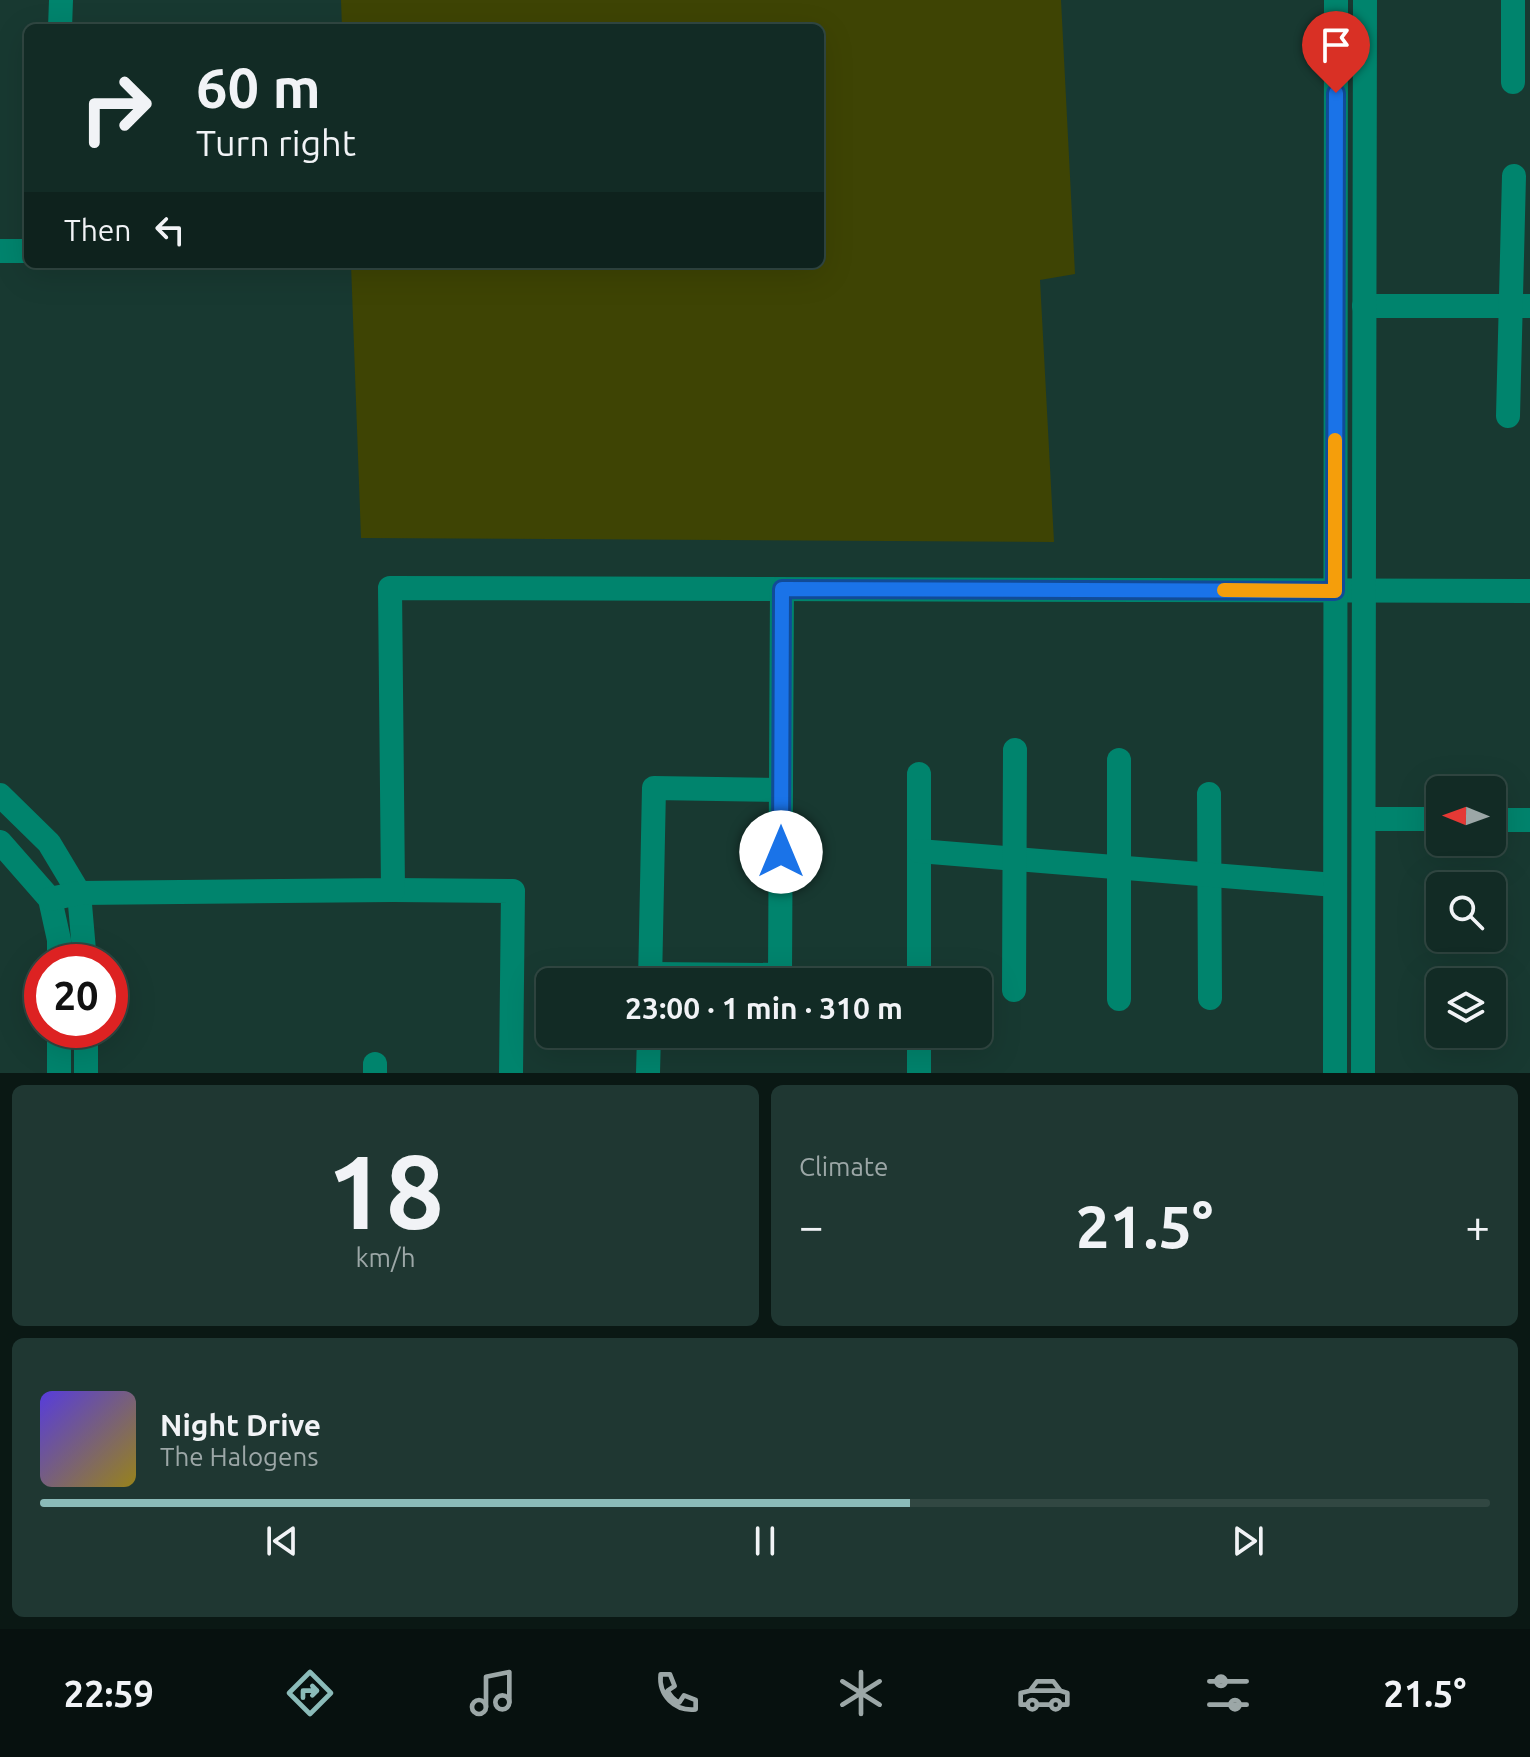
<!DOCTYPE html>
<html lang="en">
<head>
<meta charset="utf-8">
<style>
  :root { --surface:#122b25; --page:#1f3732; --text:#f1f3f6; --muted:#9ca7a7; --line:#314742; --accent:#8bbbb9 }
  body { margin:0; font-family:Ubuntu,sans-serif; background:var(--page); color:var(--text); height:100vh; display:flex; flex-direction:column; font-size:30px; white-space:nowrap }
  * { box-sizing:border-box; margin:0 }
  p { font-size:26px; color:var(--muted) }
  .icon { flex:none; width:44px; height:44px; fill:none; stroke:currentColor; stroke-width:2; stroke-linecap:round; stroke-linejoin:round }
  .map { position:relative; height:1073px; overflow:hidden }
  .panel { display:flex; flex-direction:column; gap:12px; padding:12px; background:#0a1814; flex:1 }
  .panel>* { flex:none }
  .guide { position:absolute; left:24px; top:24px; width:800px; height:244px; border-radius:12px; box-shadow:0 8px 32px #0002,0 0 0 2px var(--line); background:#122b25; color:var(--text); overflow:hidden }
  .needle { width:52px; rotate:271deg }
  .fabs { position:absolute; left:1426px; top:776px; display:grid; gap:16px }
  .fabs a { display:grid; place-items:center; width:80px; height:80px; border-radius:12px; background:var(--surface); box-shadow:0 8px 32px #0002,0 0 0 2px var(--line); font-size:40px }
  .speed { position:absolute; left:24px; top:944px; display:flex; gap:16px; font-size:40px; font-weight:700; text-align:center }
  .speed>* { display:grid; place-content:center; width:104px; height:104px; border-radius:50%; background:var(--surface); box-shadow:0 8px 32px #0002,0 0 0 2px var(--line); line-height:1 }
  .speed .limit { border:12px solid #d22; background:#fff; color:#111 }
  .pin { position:absolute; display:grid; place-items:center; width:68px; height:68px; color:#fff; margin:-82px -34px; border-radius:50% 50% 50% 0; rotate:-45deg; box-shadow:0 0 8px #0007 }
  .pin .icon { rotate:45deg }
  .me { position:absolute; width:88px; margin:-44px; rotate:0deg; stroke-linejoin:round; filter:drop-shadow(0 0 6px #0008) }
  .turn { display:flex; align-items:center; gap:28px; height:168px; padding:0 40px; font-size:36px }
  .turn .icon { width:104px; height:104px; stroke-width:2.5 }
  .turn b { display:block; font-size:56px; line-height:68px }
  .then { display:flex; align-items:center; height:76px; padding:0 40px; background:#0003; gap:16px; font-size:30px }
  .big { font-size:60px; font-weight:600; line-height:1.1 }
  .panel .card { flex:1; display:flex; flex-direction:column; justify-content:center; gap:12px; min-width:0; padding:0 28px; border-radius:12px; background:var(--page) }
  .panel .dial { align-items:center; gap:0 }
  .dial b { font-size:104px; line-height:1 }
  .song { display:flex; align-items:center; gap:24px }
  .cover { width:96px; height:96px; border-radius:12px; background:linear-gradient(135deg,hsl(250 70% 55%),hsl(50 70% 35%)) }
  .played { height:8px; border-radius:4px; background:linear-gradient(90deg,var(--accent) 60%,var(--line) 60%) }
  .keys { display:flex; justify-content:space-around; direction:ltr }
  .heat { display:flex; justify-content:space-between; align-items:center; font-size:44px; direction:ltr }
  .panel .tiles { flex:1; display:grid; gap:12px; grid-template-columns:1fr 1fr }
  .card:last-child { grid-column:span 2 }
  .trip { position:absolute; left:536px; top:968px; width:456px; height:80px; border-radius:12px; background:var(--surface); box-shadow:0 8px 32px #0002,0 0 0 2px var(--line); font-weight:600; line-height:80px; text-align:center }
  .tabs { display:flex; height:128px; justify-content:space-around; align-items:center; background:#07110f; color:var(--muted) }
  .tabs .icon { width:56px; height:56px }
  .tabs .on { color:var(--accent) }
  .tabs b { font-size:36px; color:var(--text) }
  .map>svg:first-child { display:block }
  .green { fill:#3e4404 }
  .lines { fill:none; stroke-linecap:round; stroke-linejoin:round }
  .minor { stroke:#00846d; stroke-width:24 }
  .route-casing { stroke:#114b97; stroke-width:20 }
  .route { stroke:#1a73e8; stroke-width:14 }
  .slow { stroke:#f59e0b; stroke-width:14 }
</style>
</head>
<body>
<div class="map">
<svg width="1530" height="1073" viewBox="0 0 1530 1073">
  <rect width="100%" height="100%" fill="#183931"/>
  <path class="green" d="M341 0H1061L1075 274 1040 280 1054 542 361 538 351 264H820V28H342Z"/>
  <g class="lines">
    <g class="minor">
      <path d="M1513 0V82"/>
      <path d="M60 28 61 0"/>
      <path d="M0 251H28"/>
      <path d="M1364 306H1530"/>
      <path d="M1508 416 1514 176"/>
      <path d="M919 774V982"/>
      <path d="M1209 794 1210 998"/>
      <path d="M0 795 49 843 79 893 85 962"/>
      <path d="M1364 819H1440"/>
      <path d="M1492 820H1530"/>
      <path d="M0 842 50 899 59 940V962"/>
      <path d="M919 851 1335 885"/>
      <path d="M393 890 513 891 511 1073"/>
      <path d="M50 899 79 893 393 890 390 588 1530 591"/>
      <path d="M650 974 780 975 782 589"/>
      <path d="M650 982 654 788 781 790"/>
      <path d="M1014 990 1015 750"/>
      <path d="M1119 999V760"/>
      <path d="M86 1030V1073"/>
      <path d="M919 1034V1073"/>
      <path d="M59 1073V1030"/>
      <path d="M375 1073V1064"/>
      <path d="M648 1073 649 1034"/>
      <path d="M1335 1073 1336 0"/>
      <path d="M1363 1073 1365 0"/>
    </g>
  </g>
  <g class="lines">
    <g class="route-casing">
      <path id="route" d="M781 852 782 589 1335 591 1336 93"/>
    </g>
    <use href="#route" class="route"/>
    <path class="slow" d="M1224 590 1335 591V440"/>
  </g>
</svg>
<div class="fabs">
<a><svg class="needle" viewBox="-14 -14 28 28"><path d="M0-13l5 13h-10z" fill="#e53935"/><path d="M0 13l5-13h-10z" fill="#9ca7a7"/></svg></a>
<a><svg class="icon" aria-label="search" viewBox="0 0 24 24"><circle cx="10" cy="10" r="6"/><path d="M15 15l6 6"/></svg></a>
<a><svg class="icon" aria-label="layers" viewBox="0 0 24 24"><path d="M12 4l9 5-9 5-9-5zM3 14l9 5 9-5"/></svg></a>
</div>
<div class="speed"><div class="limit">20</div></div>
<div class="pin" style="left:1336px;top:93px;background:#d93025"><svg class="icon" aria-label="arrive" viewBox="0 0 24 24"><path d="M6 21V4h12l-3 4 3 4H6"/></svg></div>
<svg class="me" style="left:781px;top:852px" viewBox="-20 -20 40 40"><circle r="19" fill="#fff"/><path d="M0-13L10 11 0 6-10 11z" fill="#1a73e8"/></svg>
<div class="trip">23:00 · 1 min · 310 m</div>
<div class="guide">
<div class="turn"><svg class="icon" aria-label="right" viewBox="0 0 24 24"><path d="M7 20v-9h11M14 6l5 5-5 5"/></svg><div><b>60 m</b>Turn right</div></div>
<div class="then">Then<svg class="icon" aria-label="left" viewBox="0 0 24 24"><path d="M17 20v-9H6M10 6l-5 5 5 5"/></svg></div>
</div>
</div>
<section class="panel">
<div class="tiles">
<div class="card dial"><b>18</b><p>km/h</p></div>
<div class="card"><p>Climate</p>
<div class="heat"><a>−</a><b class="big">21.5°</b><a>+</a></div>
</div>
<div class="card">
<div class="song"><i class="cover"></i><div><b>Night Drive</b><p>The Halogens</p></div></div>
<div class="played"></div>
<div class="keys"><svg class="icon" aria-label="previous" viewBox="0 0 24 24"><path d="M18 5L8 12l10 7zM5 5v14"/></svg><svg class="icon" aria-label="pause" viewBox="0 0 24 24"><path d="M8 5v14M16 5v14"/></svg><svg class="icon" aria-label="next" viewBox="0 0 24 24"><path d="M6 5l10 7-10 7zM19 5v14"/></svg></div>
</div>
</div>
</section>
<nav class="tabs">
<b>22:59</b>
<svg class="icon on" aria-label="directions" viewBox="0 0 24 24"><path d="M12 3l9 9-9 9-9-9zM9 14v-3h6M13 9l2 2-2 2"/></svg>
<svg class="icon" aria-label="music" viewBox="0 0 24 24"><path d="M9 18V5l10-2v13"/><circle cx="6" cy="18" r="3"/><circle cx="16" cy="16" r="3"/></svg>
<svg class="icon" aria-label="phone" viewBox="0 0 24 24"><path d="M5 4h4l2 5-3 2q2 4 5 5l2-3 5 2v4C11 20 4 13 5 4z"/></svg>
<svg class="icon" aria-label="climate" viewBox="0 0 24 24"><path d="M12 3v18M4 7l16 10M4 17L20 7"/></svg>
<svg class="icon" aria-label="car" viewBox="0 0 24 24"><path d="M5 17H2v-5l4-1 3-4h7l3 4 3 1v5h-3M9 17h6M6 11h13"/><circle cx="7" cy="17" r="2"/><circle cx="17" cy="17" r="2"/></svg>
<svg class="icon" aria-label="filters" viewBox="0 0 24 24"><path d="M4 7h16M4 17h16"/><circle cx="9" cy="7" r="2"/><circle cx="15" cy="17" r="2"/></svg>
<b>21.5°</b>
</nav>
</body>
</html>
